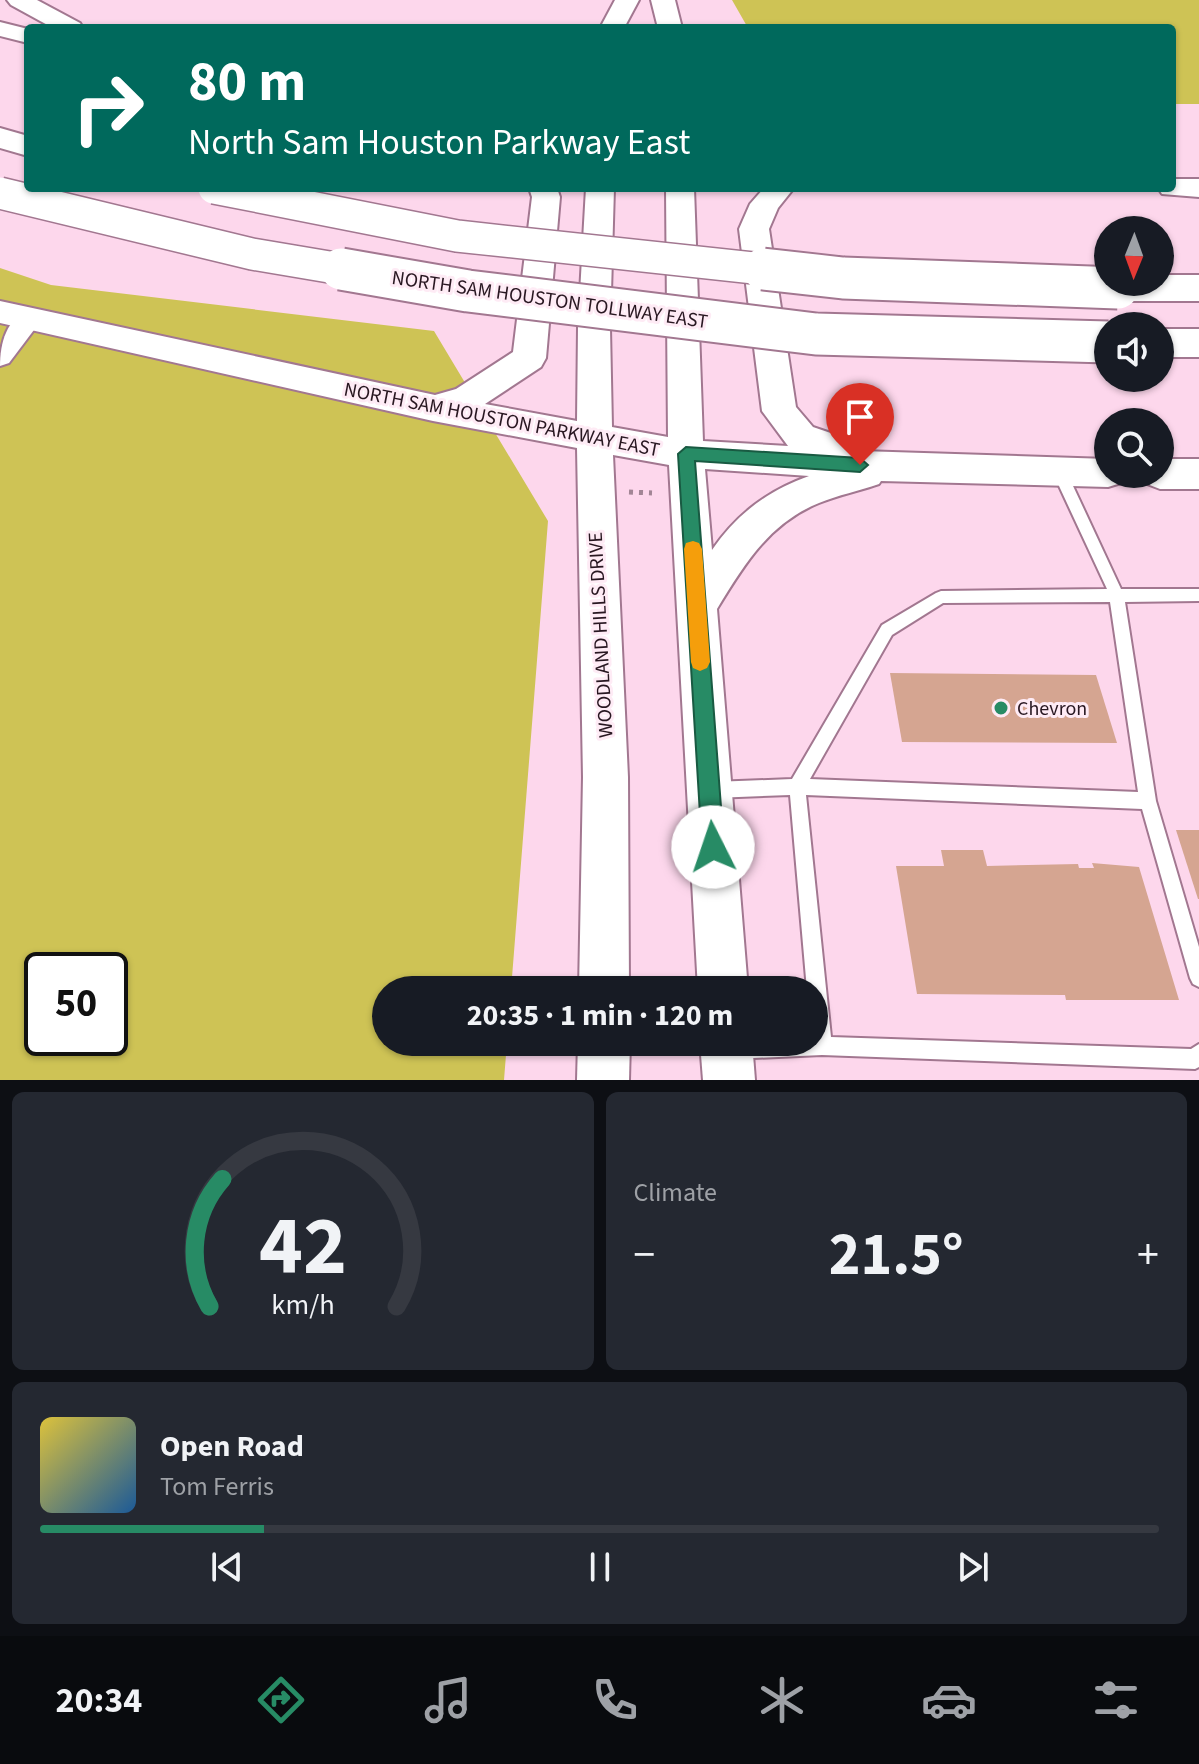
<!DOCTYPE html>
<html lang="en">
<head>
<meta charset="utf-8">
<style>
  :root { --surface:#171b24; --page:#242831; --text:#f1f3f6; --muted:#9ea1a6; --line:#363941; --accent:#278b65 }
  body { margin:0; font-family:"Source Sans 3",sans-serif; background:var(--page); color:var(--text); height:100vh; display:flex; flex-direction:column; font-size:30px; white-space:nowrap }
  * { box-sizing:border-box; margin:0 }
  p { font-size:26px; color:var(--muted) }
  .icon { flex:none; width:44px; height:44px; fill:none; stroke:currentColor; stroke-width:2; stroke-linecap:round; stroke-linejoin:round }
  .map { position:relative; height:1080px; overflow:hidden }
  .drawer { display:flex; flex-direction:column; gap:12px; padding:12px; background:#0d0f14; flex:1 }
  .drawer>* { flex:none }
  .guide { position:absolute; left:24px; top:24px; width:1152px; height:168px; border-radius:8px; box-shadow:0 2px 6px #0004; background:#00695c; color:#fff; overflow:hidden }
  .needle { width:52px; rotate:181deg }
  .tools { position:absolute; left:1094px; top:216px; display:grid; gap:16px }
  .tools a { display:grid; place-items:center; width:80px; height:80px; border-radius:50%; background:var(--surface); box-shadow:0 2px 6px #0004; font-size:40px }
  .speed { position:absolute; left:24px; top:952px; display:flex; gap:16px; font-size:40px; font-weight:700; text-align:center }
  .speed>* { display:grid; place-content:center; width:104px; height:104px; border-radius:50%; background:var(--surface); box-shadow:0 2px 6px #0004; line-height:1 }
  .speed .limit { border:4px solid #111; border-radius:12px; background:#fff; color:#111 }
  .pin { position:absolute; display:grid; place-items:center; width:68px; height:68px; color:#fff; margin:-82px -34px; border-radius:50% 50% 50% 0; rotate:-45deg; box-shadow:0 0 8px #0007 }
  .pin .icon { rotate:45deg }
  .me { position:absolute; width:88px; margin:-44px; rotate:356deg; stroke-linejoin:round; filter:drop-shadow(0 0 6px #0008) }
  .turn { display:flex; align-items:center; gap:28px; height:168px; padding:0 32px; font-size:36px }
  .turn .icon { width:104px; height:104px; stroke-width:2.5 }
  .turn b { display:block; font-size:56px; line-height:68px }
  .big { font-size:60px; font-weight:700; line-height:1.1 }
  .drawer .widget { flex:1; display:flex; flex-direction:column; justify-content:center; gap:12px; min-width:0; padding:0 28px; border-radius:12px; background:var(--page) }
  .drawer .dial { align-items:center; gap:0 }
  .dial svg { height:208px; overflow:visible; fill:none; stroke:var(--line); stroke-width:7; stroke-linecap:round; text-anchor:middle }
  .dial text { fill:var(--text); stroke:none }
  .song { display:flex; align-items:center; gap:24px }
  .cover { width:96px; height:96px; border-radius:12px; background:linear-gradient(135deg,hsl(50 70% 55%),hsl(210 70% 35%)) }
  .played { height:8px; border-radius:4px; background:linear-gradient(90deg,var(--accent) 20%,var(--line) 20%) }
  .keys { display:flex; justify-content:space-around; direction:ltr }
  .heat { display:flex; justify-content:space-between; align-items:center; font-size:44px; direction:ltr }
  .drawer .tiles { flex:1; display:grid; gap:12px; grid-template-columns:1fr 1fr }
  .widget:last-child { grid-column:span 2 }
  .trip { position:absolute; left:372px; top:976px; width:456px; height:80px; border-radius:40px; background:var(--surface); box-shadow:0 2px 6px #0004; font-weight:700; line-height:80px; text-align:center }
  .tab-bar { display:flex; height:128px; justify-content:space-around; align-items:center; background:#090b0e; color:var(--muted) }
  .tab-bar .icon { width:56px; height:56px }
  .tab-bar .selected { color:var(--accent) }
  .tab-bar b { font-size:36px; color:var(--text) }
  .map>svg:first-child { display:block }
  .green { fill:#cec355; fill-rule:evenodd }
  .building { fill:#d5a591 }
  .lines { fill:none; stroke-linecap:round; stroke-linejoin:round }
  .lane-casing { stroke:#a27790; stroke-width:4 }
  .street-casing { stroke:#a27790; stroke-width:4 }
  .secondary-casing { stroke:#a27790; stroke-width:4 }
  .highway-casing { stroke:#a27790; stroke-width:4 }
  .path { stroke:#a28595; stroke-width:5; stroke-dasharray:4 6; stroke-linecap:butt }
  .lane { fill:#fff; fill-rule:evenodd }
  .street { fill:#fff; fill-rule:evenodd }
  .secondary { fill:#fff; fill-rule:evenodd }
  .highway { fill:#fff; fill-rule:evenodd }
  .highway-bridge-far1-casing { stroke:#a27790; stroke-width:34; stroke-linecap:butt }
  .highway-bridge-casing { stroke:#a27790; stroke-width:45; stroke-linecap:butt }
  .highway-bridge-far1 { stroke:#fff; stroke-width:31 }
  .highway-bridge { stroke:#fff; stroke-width:41 }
  .route { fill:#278b65; stroke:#195a42; stroke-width:2 }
  .slow { fill:#f59e0b }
  .poi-dot { fill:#278b65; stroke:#feebf5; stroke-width:3 }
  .labels { text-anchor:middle; stroke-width:6; stroke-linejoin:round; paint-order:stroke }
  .street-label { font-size:20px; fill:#281721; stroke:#feebf5 }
  .poi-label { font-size:20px; fill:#281721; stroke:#feebf5; text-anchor:start }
</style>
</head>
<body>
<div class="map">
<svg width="1199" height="1080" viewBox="0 0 1199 1080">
  <rect width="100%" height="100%" fill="#fdd7ec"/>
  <g class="green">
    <path d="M732 0H1199V104H1172V28H748Z"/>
    <path d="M0 268 51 285 434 331 548 521 511 990H386V1042H507L504 1080H0ZM42 970H110V1038H42Z"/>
  </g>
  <g class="building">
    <path d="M890 673 1096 675 1117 743 902 742Z"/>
    <path d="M1176 830H1199V899H1198Z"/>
    <path d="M941 850H983L987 866 1078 864 1079 868H1094L1092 863 1139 867 1179 1000H1066L1065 995 917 994 896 866H944Z"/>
  </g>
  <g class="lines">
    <g class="lane-casing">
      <path id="lane" d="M1060 468 1067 473 1121 589H1199V601L1125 602 1156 801 1199 947V987L1193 984 1190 978 1142 809 806 795 831 1037 1191 1049 1199 1044V1067L1195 1069 822 1055 733 1059 726 1057 724 1050 729 1042H814V990H807L790 795 713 798 707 796 705 790 707 784 713 782 792 779 882 625 936 593 941 591 1107 589 1053 473ZM1110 602 1138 792 810 779 892 635 943 603Z"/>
    </g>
    <g class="street-casing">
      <path id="street" d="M31 310 39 312 43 318 9 363 0 366C0 344 6 317 31 310Z"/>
    </g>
    <g class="secondary-casing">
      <g id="secondary">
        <path d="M7 0H37L80 23 83 28H53L11 5Z"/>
        <path d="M615 0H639L624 28H600Z"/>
        <path d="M651 0H675L682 28H658Z"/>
        <path d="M0 22 28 29V43L0 36Z"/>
        <path d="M1172 179H1199V197L1162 194 1158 188H1172Z"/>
        <path d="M529 188H557L560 197 546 358 541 367 485 404 577 421 578 328 586 188H614L610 328 612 427 668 437 666 188H694L703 441 788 446 762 411 739 229 750 204 764 188H794L778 208 769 229 796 407 813 427 857 442 861 451 1108 459V474H1126L1121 483 1108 487 881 481 879 484C859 491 838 495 819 503 769 523 743 566 717 609L748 990H698L669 465 613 455 628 777 629 990H579L583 777 577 448 433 421 0 323V301L435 395 456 389 513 352 532 197ZM705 469 809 476C767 491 737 514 712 550Z"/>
        <path d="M1160 459H1199V489H1160L1147 484 1142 474H1160Z"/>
        <path d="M578 1042H630L629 1080H577Z"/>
        <path d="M700 1042H752L755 1080H703Z"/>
      </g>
    </g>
    <g class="highway-casing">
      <g id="highway">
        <path d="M0 128 28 136V156L0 148Z"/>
        <path d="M1160 275H1199V301H1118L1105 297 1100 288 1108 278V282H1160Z"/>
        <rect x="1160" y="329" width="39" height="28"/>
      </g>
    </g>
    <path class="path" d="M629 492 652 493"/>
    <use href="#lane" class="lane"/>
    <use href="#street" class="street"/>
    <use href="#secondary" class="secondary"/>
    <use href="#highway" class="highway"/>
    <g class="highway-bridge-far1-casing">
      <g id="highway-bridge-far1">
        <path d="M214 188 457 236 781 271"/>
        <path d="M0 193 252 254 353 271"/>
      </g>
    </g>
    <g class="highway-bridge-casing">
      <g id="highway-bridge">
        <path d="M341 269 468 291 816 334 1108 342"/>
        <path d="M763 269 843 278 1118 288"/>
      </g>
    </g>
    <use href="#highway-bridge-far1" class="highway-bridge-far1"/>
    <use href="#highway-bridge" class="highway-bridge"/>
  </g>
  <path class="route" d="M686 447 860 458 868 465 860 472 695 461 724 847 721 855 713 858 705 855 702 847 678 454Z"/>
  <path class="slow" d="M693 541 699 543 702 549 710 662 707 668 700 671 693 668 691 662 684 549 686 543Z"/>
  <circle class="poi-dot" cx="1001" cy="708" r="8"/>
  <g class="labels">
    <g class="street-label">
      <text transform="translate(550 299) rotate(8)" y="7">NORTH SAM HOUSTON TOLLWAY EAST</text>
      <text transform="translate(502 419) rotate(11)" y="7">NORTH SAM HOUSTON PARKWAY EAST</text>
      <text transform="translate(600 635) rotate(-93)" y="7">WOODLAND HILLS DRIVE</text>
    </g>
    <g class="poi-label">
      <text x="1017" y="715">Chevron</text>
    </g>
  </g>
</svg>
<div class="tools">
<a><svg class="needle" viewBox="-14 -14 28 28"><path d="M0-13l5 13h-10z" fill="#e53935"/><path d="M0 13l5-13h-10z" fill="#9ea1a6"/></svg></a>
<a><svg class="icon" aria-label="sound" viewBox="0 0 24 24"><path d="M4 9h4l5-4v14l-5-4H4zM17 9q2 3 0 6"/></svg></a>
<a><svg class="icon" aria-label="search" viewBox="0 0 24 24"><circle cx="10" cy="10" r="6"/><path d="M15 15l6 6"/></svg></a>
</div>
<div class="speed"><div class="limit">50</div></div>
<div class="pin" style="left:860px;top:465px;background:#d93025"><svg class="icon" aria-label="arrive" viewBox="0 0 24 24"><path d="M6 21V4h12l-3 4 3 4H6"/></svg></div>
<svg class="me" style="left:713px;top:847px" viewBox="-20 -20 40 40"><circle r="19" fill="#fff"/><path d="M0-13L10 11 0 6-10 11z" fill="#278b65"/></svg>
<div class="trip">20:35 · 1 min · 120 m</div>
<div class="guide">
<div class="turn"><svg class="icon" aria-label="right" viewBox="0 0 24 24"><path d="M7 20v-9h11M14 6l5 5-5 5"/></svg><div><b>80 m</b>North Sam Houston Parkway East</div></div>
</div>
</div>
<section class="drawer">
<div class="tiles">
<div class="widget dial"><svg viewBox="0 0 100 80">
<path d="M14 69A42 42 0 1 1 86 69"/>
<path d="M14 69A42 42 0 0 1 19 20" stroke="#278b65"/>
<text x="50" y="56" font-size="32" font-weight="700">42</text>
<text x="50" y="72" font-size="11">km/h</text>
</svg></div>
<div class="widget"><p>Climate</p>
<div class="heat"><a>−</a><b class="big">21.5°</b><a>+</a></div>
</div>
<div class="widget">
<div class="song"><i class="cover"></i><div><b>Open Road</b><p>Tom Ferris</p></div></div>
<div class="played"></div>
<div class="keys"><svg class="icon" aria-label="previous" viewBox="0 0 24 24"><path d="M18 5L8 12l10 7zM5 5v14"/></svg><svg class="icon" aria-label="pause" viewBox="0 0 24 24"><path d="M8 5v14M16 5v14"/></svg><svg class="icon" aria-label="next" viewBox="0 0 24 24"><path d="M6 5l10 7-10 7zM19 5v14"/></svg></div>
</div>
</div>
</section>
<nav class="tab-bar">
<b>20:34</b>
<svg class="icon selected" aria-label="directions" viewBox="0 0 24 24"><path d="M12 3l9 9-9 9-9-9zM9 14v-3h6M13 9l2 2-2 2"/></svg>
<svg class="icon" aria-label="music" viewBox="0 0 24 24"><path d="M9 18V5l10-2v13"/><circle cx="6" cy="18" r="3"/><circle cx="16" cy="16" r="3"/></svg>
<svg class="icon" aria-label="phone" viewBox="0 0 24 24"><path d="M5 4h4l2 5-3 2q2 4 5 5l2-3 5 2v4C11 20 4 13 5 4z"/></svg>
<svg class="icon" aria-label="climate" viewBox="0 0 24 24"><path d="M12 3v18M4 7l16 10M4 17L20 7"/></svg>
<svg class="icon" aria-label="car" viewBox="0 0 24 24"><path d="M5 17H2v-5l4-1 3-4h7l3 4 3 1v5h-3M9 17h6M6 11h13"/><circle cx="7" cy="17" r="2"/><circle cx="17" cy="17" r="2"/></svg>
<svg class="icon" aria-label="filters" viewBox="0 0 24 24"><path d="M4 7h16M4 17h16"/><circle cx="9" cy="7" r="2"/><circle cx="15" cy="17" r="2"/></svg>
</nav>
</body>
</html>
